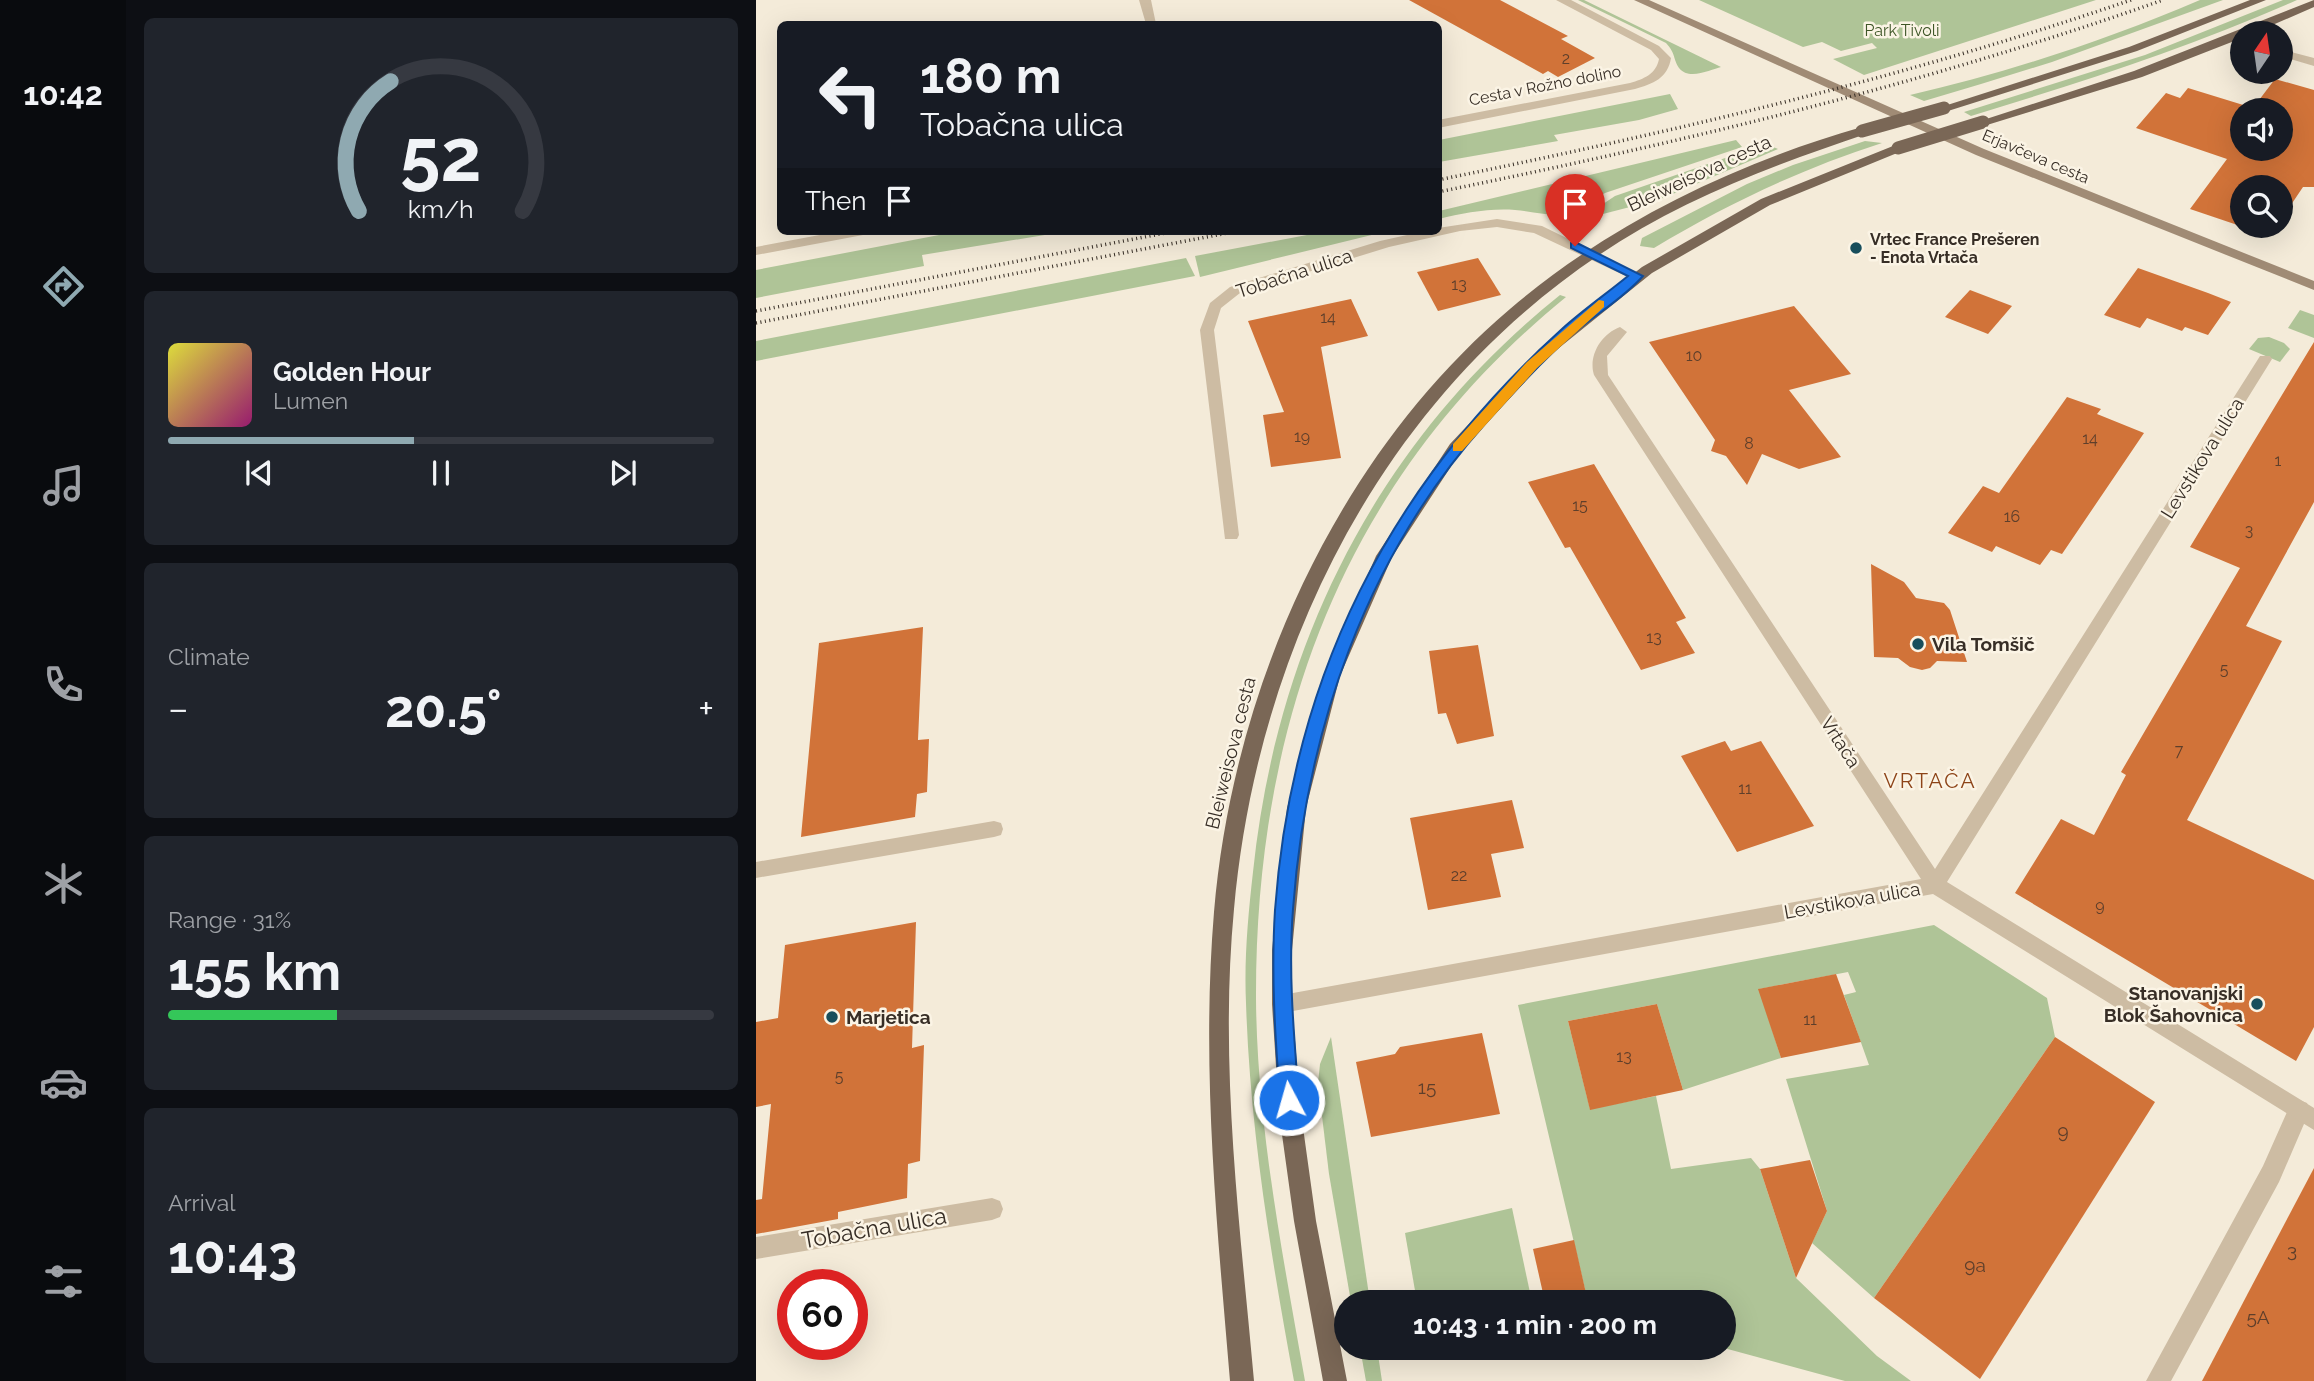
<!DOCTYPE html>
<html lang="en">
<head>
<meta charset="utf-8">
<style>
  :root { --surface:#171b24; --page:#20242c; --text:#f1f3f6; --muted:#9ea1a6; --line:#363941; --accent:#8fa9b1 }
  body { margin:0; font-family:Raleway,sans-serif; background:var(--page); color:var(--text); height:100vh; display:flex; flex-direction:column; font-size:26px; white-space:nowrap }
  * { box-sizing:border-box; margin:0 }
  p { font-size:23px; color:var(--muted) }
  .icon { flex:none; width:38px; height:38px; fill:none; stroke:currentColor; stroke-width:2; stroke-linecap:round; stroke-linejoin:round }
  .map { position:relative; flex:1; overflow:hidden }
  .side { display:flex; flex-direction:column; gap:18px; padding:18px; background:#0d0f14; width:630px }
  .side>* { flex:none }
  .guide { position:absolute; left:21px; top:21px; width:665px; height:214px; border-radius:10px; box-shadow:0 7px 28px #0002; background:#171b24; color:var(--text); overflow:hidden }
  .needle { width:46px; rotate:13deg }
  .tools { position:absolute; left:1474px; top:21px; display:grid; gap:14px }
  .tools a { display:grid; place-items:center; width:63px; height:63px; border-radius:50%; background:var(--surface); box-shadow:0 7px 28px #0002; font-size:35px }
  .speed { position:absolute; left:21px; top:1269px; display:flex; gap:14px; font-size:35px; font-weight:700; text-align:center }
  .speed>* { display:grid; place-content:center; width:91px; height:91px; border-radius:50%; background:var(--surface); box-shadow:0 7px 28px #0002; line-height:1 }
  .speed .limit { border:10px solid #d22; background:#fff; color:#111 }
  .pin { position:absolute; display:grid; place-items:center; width:60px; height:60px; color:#fff; margin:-72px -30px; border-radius:50% 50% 50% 0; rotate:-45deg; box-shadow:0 0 7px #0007 }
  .pin .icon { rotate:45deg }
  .me { position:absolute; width:77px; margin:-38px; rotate:354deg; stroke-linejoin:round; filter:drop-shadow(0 0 5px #0008) }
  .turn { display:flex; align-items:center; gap:24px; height:147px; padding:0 28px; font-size:32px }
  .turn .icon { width:91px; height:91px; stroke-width:2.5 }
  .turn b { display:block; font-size:49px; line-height:60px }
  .then { display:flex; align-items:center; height:66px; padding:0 28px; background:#0003; gap:14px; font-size:26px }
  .big { font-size:52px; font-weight:700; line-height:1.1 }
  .side .tile { flex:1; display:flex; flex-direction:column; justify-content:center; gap:10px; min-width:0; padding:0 24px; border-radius:10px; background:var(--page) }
  .side .dial { align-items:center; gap:0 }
  .dial svg { height:182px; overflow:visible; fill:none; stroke:var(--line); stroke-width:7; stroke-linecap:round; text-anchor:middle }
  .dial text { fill:var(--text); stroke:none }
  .song { display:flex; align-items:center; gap:21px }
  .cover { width:84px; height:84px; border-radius:10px; background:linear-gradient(135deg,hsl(60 70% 55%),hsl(320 70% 35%)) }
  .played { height:7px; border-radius:4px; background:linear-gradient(90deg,var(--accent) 45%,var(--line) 45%) }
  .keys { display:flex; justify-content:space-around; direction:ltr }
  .heat { display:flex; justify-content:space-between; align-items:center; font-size:38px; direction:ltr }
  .charge { height:10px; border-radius:5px; background:linear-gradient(90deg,#34c759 31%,var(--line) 0) }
  .trip { position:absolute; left:578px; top:1290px; width:402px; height:70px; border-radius:35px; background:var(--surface); box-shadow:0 7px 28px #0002; font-weight:700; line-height:70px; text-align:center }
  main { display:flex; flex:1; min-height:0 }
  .tab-bar { display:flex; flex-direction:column; width:126px; justify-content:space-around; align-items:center; background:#090b0e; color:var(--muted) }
  .tab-bar .icon { width:49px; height:49px }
  .tab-bar .on { color:var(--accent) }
  .tab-bar b { font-size:32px; color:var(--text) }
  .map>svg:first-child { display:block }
  .green { fill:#afc497 }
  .building { fill:#d17339; fill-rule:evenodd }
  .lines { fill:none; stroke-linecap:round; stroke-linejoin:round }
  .service { fill:#cdbca3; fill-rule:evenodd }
  .minor { fill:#cdbca3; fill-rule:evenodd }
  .secondary { fill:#a08b75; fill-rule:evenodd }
  .primary { fill:#7a6756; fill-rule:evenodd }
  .rail { stroke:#372e26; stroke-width:3.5; stroke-dasharray:1 3.5; stroke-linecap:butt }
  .primary-bridge { stroke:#7a6756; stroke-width:13 }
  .route { fill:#1a73e8; stroke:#114b97; stroke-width:2 }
  .slow { fill:#f59e0b }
  .poi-dot { fill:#184e5c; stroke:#fbf4e5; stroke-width:2.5 }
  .labels { text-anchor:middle; stroke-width:5; stroke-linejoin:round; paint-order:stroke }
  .far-park-label { font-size:16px; fill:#3f5728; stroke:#fbf4e5 }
  .number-label { font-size:16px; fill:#5e3f2b }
  .far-street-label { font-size:16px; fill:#372e26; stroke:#fbf4e5 }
  .far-poi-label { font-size:16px; font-weight:bold; fill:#372e26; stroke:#fbf4e5; text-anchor:start }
  .street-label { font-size:19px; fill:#372e26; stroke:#fbf4e5 }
  .poi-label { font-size:19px; font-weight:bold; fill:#372e26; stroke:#fbf4e5; text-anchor:start }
  .near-number-label { font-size:19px; fill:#5e3f2b }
  .neighbourhood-label { font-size:21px; letter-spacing:2px; fill:#8d4418; stroke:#fbf4e5 }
  .near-street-label { font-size:23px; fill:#372e26; stroke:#fbf4e5 }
</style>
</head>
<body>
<main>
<nav class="tab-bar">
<b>10:42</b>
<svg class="icon on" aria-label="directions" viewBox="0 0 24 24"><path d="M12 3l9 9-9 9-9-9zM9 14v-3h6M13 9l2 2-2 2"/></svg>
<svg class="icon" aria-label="music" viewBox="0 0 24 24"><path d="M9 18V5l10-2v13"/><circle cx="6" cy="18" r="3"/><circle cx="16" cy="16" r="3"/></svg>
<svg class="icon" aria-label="phone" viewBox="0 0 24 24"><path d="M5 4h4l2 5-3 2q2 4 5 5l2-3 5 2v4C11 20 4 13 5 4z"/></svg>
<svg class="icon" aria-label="climate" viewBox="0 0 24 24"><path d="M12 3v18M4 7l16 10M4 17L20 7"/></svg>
<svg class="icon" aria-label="car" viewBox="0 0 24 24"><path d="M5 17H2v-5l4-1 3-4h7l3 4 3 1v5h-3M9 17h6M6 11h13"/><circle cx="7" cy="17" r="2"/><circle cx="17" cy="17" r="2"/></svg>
<svg class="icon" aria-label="filters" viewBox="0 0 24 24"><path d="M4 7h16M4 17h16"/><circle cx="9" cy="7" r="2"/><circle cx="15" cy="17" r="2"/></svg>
</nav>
<section class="side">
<div class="tile dial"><svg viewBox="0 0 100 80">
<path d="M14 69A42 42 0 1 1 86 69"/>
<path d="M14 69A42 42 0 0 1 28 12" stroke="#8fa9b1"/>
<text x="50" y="56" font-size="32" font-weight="700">52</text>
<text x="50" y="72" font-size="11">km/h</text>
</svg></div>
<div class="tile">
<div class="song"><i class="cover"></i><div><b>Golden Hour</b><p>Lumen</p></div></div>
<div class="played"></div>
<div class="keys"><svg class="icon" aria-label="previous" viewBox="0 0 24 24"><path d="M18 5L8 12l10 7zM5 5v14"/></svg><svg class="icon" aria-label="pause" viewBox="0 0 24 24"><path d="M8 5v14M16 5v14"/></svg><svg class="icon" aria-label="next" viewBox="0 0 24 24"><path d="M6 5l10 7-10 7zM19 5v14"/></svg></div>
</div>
<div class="tile"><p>Climate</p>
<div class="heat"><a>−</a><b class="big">20.5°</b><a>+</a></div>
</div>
<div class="tile"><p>Range · 31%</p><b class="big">155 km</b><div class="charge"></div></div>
<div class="tile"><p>Arrival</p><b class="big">10:43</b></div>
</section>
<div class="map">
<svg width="1558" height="1381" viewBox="0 0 1558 1381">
  <rect width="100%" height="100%" fill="#f4ebd9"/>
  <g class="green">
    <path d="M822 0H828L965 67C956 69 933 81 923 68 917 59 920 54 910 43Z"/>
    <path d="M943 0H1340L1108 75 1077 59 1121 48 1116 43 1085 51 1066 42 1047 47Z"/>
    <path d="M1444 0H1467L1296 62 1225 84 1168 101 1154 95C1251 73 1353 39 1444 0Z"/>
    <path d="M1527 0H1541C1435 47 1326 82 1215 116L1208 112 1389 55Z"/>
    <path d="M914 94 922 109 883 120 798 135 802 141 683 162V140Z"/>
    <path d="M980 140 986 147 849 193 824 209 825 213C803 219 781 212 759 210 734 208 707 213 683 219V211Z"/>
    <path d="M1109 141 1126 143C1045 169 971 204 898 248L884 246 886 238 991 184 1037 165Z"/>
    <path d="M1004 146H1015L1022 149 905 199 843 215 847 204 859 196Z"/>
    <path d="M204 231H313L166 255 168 266 0 298V270Z"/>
    <path d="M572 231H632L444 277 439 256Z"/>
    <path d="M430 258 439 276 0 361V341Z"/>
    <path d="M804 295 810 297C590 476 499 719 500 999 501 1125 527 1257 549 1381H538C515 1256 494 1130 490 1003 488 960 492 916 497 872 521 642 622 441 804 295Z"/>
    <path d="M1544 310 1558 315V338L1532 328Z"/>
    <path d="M1513 337 1528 343 1534 349 1524 362 1493 349 1502 338Z"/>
    <path d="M1178 925 1291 998 1299 1037 1118 1298 1056 1243 1071 1211 1030 1079 1113 1065 1088 995 1100 992 1092 972 1003 989 1025 1058 927 1090 901 1004 812 1021 834 1109 900 1096 915 1169 995 1158 1004 1169 1040 1278 1121 1356 1155 1381H1089L968 1348V1302H832L762 1005Z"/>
    <path d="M575 1037 614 1302H595L573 1174 562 1083 564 1064Z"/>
    <path d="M756 1208 776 1302H661L649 1233Z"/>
    <path d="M604 1348H621L626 1381H610Z"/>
  </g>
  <g class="building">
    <path d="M653 0H744L812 36 805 39 839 58 802 77 792 71 787 74Z"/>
    <path d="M1519 79 1558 90V187H1547L1524 221V187H1486V226H1521L1514 236 1434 209 1471 159 1380 128 1410 93 1424 98 1432 88 1497 108ZM1486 110H1524V149H1486Z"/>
    <path d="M722 258 745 295 682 311 661 272Z"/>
    <path d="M1382 268 1452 293 1475 302 1452 335 1429 327 1426 331 1391 318 1384 328 1348 315Z"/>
    <path d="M1214 290 1256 306 1232 334 1189 317Z"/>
    <path d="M595 299 612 336 565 347 585 458 515 467 507 415 528 412 492 321Z"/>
    <path d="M1038 306 1095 374 1033 390 1085 457 1043 469 1006 454 991 485 970 456 955 451 959 440 893 342Z"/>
    <path d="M1558 342V502L1490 626 1526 641 1431 820 1558 880V1027L1540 1061 1259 893 1305 819 1338 835 1370 775 1365 772 1484 568 1434 547Z"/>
    <path d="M1311 397 1345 409 1341 414 1388 433 1306 554 1295 550 1284 565 1240 546 1236 552 1192 533 1227 486 1243 493Z"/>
    <path d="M838 464 930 618 920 622 939 653 885 670 814 547 809 548 772 482Z"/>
    <path d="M1115 564 1148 582 1160 598 1188 603 1194 610 1211 662 1181 661 1174 668 1166 670 1154 667 1142 658 1118 657Z"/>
    <path d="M167 627 162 740 173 739 171 792 161 794 159 817 45 837 63 643Z"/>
    <path d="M722 645 738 736 701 744 690 713 682 714 673 651Z"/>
    <path d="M969 741 975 751 1005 741 1058 826 981 852 925 756Z"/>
    <path d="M756 800 768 848 735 854 745 897 672 910 654 818Z"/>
    <path d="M160 922 156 1048 168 1045 164 1161 152 1164 151 1198 82 1212V1219L0 1234V1200L6 1199 15 1104 0 1107V1022L22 1018 29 945Z"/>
    <path d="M1080 974 1105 1042 1025 1058 1002 989Z"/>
    <path d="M901 1004 927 1090 834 1110 812 1021Z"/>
    <path d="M726 1033 744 1114 615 1137 600 1062 639 1054 644 1047Z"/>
    <path d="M1299 1037 1399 1102 1224 1379 1118 1298Z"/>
    <path d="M1054 1160 1071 1211 1040 1278 1004 1169Z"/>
    <path d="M1558 1168V1381H1446L1491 1295Z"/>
    <path d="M818 1240 832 1302H789L777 1249Z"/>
  </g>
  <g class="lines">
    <g class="service">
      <path d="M741 219 786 226 888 276 881 280 876 279 778 233 741 227 704 231 633 247 484 293 465 308 458 330 483 535 481 539H469L444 330 454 303 474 287 624 241 669 231H682V228Z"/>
      <path d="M238 821 245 823 247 829 245 835 238 837 0 878V862Z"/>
      <path d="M1543 1100 1551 1103 1554 1110 1523 1182 1415 1381H1390L1507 1166 1535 1103Z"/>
      <path d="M236 1198 244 1201 247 1209 244 1217 236 1220 0 1259V1237Z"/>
    </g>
    <g class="minor">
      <path d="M383 0H395L400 24H390Z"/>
      <path d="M800 0H815L903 46 915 58C912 78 897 84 879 89L682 128V120L874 83C888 79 900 74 903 59L895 50Z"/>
      <path d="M1535 52 1558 58V66L1531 58V54Z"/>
      <path d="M85 231H114L107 235 0 255V247Z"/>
      <path d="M864 327 871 332 851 356 852 375 1179 869 1504 356H1514L1516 359 1191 882 1558 1108V1130L1177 894 526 1013 519 1010 516 1004 519 998 526 995 1165 879 838 375C832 356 845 334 864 327Z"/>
    </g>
    <path class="secondary" d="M878 0H893L1228 149 1558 281V290L1220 155Z"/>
    <g class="primary">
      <path d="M1494 0H1510L1381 51 1192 111 1182 108 1373 47Z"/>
      <path d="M1558 0V7L1498 33H1486V38L1386 77 1231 125H1223L1221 122 1378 71Z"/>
      <path d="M1106 127 1110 128V134C1018 165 924 200 843 255 624 402 501 651 478 909 463 1066 484 1225 498 1381H474C461 1225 445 1069 458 912 477 687 580 457 754 309 853 224 980 163 1106 127Z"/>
      <path d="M1142 144 1146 145V151L1014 205 896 273 793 356 705 451 636 557 584 676 550 808 536 950V1004L545 1113 560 1221 591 1381H567L538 1221 523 1113 516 1004V950L531 808 567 676 620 556 694 444 783 349 886 267 1005 199Z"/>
    </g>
    <g class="rail">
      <path d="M682 180C917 132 1148 78 1375 0"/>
      <path d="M682 192C928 142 1170 84 1407 0"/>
      <path d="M0 311 420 231"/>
      <path d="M0 323 482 231"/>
    </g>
    <g class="primary-bridge">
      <path d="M1106 131 1188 108"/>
      <path d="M1142 148 1227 122"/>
    </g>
  </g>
  <path class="route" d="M819 242 887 276C868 298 840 314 818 333 786 361 757 393 729 424 609 558 550 732 537 909 532 972 538 1036 543 1100L540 1106 533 1109 527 1106 524 1100C519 1036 515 973 519 910 536 676 633 486 806 329 827 310 850 294 872 276L815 248V243Z"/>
  <path class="slow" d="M843 300 848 301V307L781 368 706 451H697V444L771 362Z"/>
  <g class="poi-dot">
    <circle cx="1100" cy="248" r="7"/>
    <circle cx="1162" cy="644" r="7"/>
    <circle cx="1501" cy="1004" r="7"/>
    <circle cx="76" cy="1017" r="7"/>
  </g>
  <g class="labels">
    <g class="far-park-label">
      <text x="1146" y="36">Park Tivoli</text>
    </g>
    <g class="number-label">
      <text x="810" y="64">2</text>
      <text x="703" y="290">13</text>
      <text x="572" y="323">14</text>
      <text x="938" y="361">10</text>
      <text x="546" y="442">19</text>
      <text x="1334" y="444">14</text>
      <text x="993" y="449">8</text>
      <text x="1522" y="466">1</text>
      <text x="824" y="511">15</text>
      <text x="1256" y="522">16</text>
      <text x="1493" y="536">3</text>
      <text x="898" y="643">13</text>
      <text x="1468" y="675">5</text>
      <text x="1423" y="756">7</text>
      <text x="989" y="794">11</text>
      <text x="703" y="881">22</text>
      <text x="1344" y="911">9</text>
      <text x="1054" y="1025">11</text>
      <text x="868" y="1062">13</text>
      <text x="83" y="1082">5</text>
    </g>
    <g class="far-street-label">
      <text transform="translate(789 85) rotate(-11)" y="6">Cesta v Rožno dolino</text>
      <text transform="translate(1280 156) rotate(23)" y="6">Erjavčeva cesta</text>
    </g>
    <g class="far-poi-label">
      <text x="1114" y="245">Vrtec France Prešeren<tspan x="1114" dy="18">- Enota Vrtača</tspan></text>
    </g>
    <g class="street-label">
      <text transform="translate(943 173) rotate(-25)" y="7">Bleiweisova cesta</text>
      <text transform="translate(538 273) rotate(-18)" y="7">Tobačna ulica</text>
      <text transform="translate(1446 458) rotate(-58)" y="7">Levstikova ulica</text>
      <text transform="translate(1085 742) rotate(57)" y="7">Vrtača</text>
      <text transform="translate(474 753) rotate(-76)" y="7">Bleiweisova cesta</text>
      <text transform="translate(1096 900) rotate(-10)" y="7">Levstikova ulica</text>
    </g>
    <g class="poi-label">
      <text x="1176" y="651">Vila Tomšič</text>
      <text x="1487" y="1000" text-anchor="end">Stanovanjski<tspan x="1487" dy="22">Blok Šahovnica</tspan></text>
      <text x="90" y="1024">Marjetica</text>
    </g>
    <g class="near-number-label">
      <text x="671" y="1094">15</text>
      <text x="1307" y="1138">9</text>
      <text x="1536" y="1257">3</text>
      <text x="1219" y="1272">9a</text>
      <text x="1502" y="1324">5A</text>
    </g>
    <g class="neighbourhood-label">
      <text x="1174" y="788">VRTAČA</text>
    </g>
    <g class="near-street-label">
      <text transform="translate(118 1228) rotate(-10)" y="8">Tobačna ulica</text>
    </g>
  </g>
</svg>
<div class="tools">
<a><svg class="needle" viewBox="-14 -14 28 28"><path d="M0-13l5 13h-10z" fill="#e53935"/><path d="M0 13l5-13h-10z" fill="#9ea1a6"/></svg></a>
<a><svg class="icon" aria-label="sound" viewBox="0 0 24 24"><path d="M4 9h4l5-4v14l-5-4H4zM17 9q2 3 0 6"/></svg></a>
<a><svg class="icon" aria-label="search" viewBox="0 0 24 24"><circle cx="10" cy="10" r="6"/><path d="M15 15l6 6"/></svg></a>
</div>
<div class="speed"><div class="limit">60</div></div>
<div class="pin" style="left:819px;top:246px;background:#d93025"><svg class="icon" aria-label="arrive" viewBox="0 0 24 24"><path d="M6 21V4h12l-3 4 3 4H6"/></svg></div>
<svg class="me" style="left:533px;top:1100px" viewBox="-20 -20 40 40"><circle r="17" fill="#1a73e8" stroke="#fff" stroke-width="3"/><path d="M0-11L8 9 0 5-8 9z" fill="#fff"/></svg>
<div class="trip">10:43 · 1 min · 200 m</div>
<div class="guide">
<div class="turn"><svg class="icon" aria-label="left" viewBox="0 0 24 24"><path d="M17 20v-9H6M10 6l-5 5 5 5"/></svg><div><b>180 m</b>Tobačna ulica</div></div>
<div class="then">Then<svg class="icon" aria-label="arrive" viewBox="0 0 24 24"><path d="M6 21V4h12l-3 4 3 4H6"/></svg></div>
</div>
</div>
</main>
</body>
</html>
